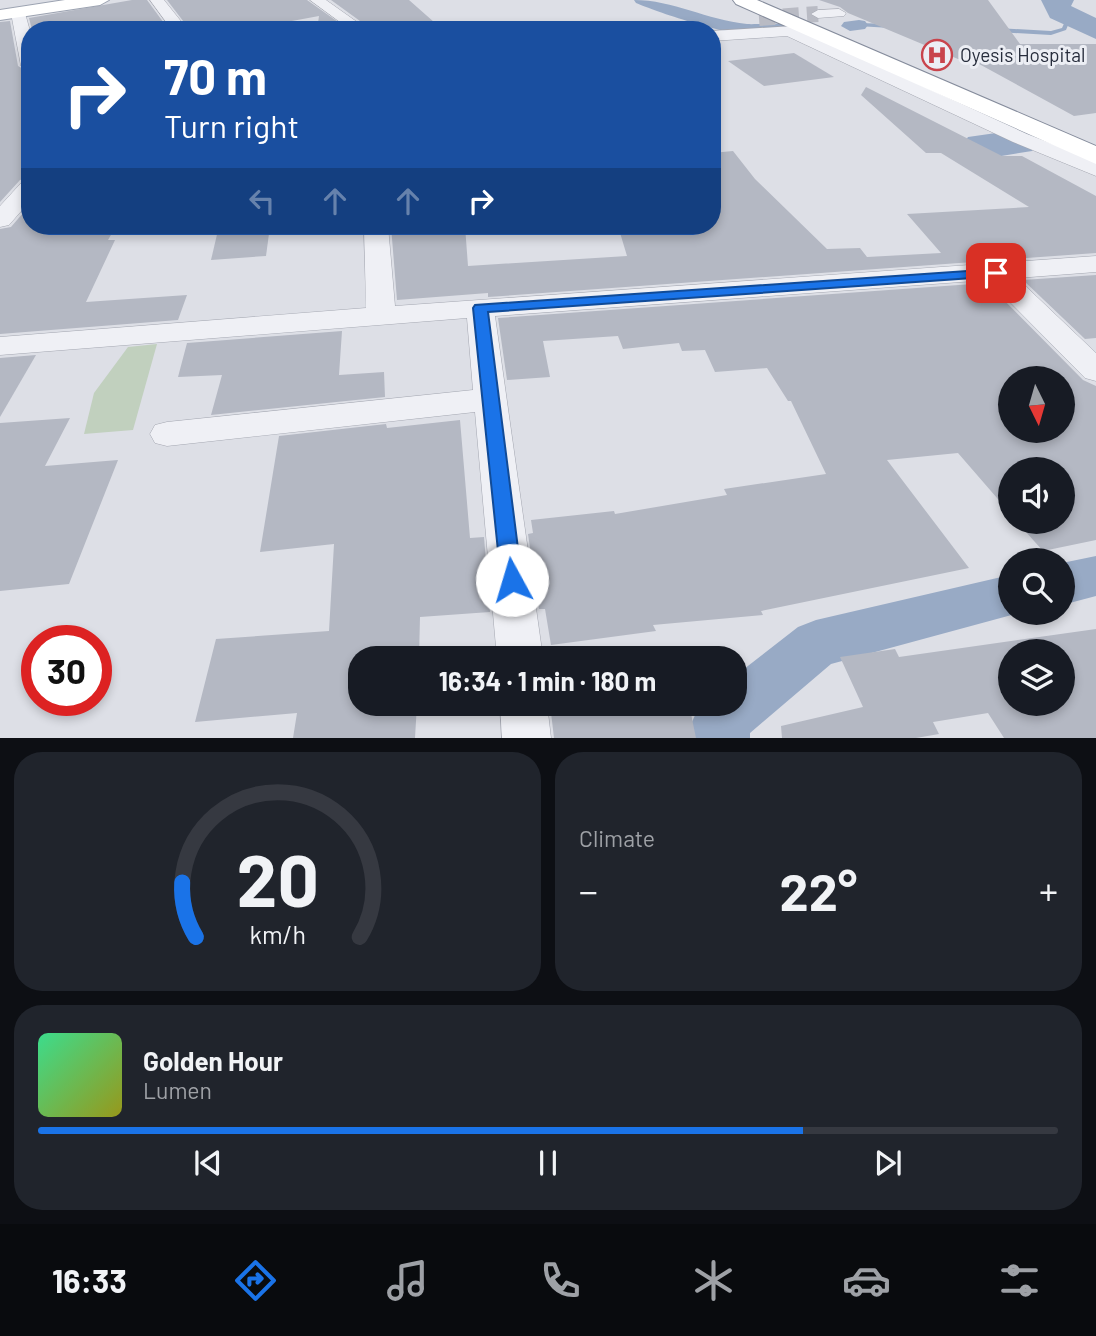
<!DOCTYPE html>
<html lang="en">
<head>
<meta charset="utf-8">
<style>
  :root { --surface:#171b24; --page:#20242c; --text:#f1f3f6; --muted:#9ea1a6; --line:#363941; --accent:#1a73e8 }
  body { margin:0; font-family:Barlow,sans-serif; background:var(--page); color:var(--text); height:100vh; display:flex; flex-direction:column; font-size:26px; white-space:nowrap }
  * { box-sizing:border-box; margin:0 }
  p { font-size:23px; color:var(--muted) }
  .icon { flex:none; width:38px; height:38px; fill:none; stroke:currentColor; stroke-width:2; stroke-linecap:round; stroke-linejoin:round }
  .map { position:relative; height:738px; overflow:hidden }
  .drawer { display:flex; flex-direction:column; gap:14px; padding:14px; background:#0d0f14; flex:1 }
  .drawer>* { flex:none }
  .hud { position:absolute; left:21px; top:21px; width:700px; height:214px; border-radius:28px; box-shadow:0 4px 10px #0003; background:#1a4fa0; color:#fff; overflow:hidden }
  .needle { width:46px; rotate:175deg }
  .buttons { position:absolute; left:998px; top:366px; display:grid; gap:14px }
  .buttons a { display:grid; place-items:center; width:77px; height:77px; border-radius:50%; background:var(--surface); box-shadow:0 4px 10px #0003; font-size:35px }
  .speed { position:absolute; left:21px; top:625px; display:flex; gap:14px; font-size:35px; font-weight:700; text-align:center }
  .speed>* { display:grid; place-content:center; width:91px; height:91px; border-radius:50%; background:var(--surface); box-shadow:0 4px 10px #0003; line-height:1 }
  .speed .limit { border:10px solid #d22; background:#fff; color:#111 }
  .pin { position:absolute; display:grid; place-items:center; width:60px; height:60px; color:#fff; margin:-30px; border-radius:14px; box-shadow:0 4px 10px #0006 }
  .me { position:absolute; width:77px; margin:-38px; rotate:354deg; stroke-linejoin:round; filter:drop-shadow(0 0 5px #0008) }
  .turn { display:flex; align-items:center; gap:24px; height:147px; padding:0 28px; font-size:32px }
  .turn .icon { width:91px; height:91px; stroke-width:2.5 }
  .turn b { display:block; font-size:49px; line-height:60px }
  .lanes { display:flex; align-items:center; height:66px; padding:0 28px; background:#0003; justify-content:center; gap:35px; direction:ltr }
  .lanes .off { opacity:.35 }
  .big { font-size:52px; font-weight:700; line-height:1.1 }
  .drawer .widget { flex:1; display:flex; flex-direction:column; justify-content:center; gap:10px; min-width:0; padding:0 24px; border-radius:28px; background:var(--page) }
  .drawer .dial { align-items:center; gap:0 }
  .dial svg { height:182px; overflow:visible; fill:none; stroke:var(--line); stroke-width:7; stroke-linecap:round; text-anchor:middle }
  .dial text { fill:var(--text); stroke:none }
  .song { display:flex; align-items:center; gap:21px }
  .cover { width:84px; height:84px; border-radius:10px; background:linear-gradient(135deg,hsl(150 70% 55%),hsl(60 70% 35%)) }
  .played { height:7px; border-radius:4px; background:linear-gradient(90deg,var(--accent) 75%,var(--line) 75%) }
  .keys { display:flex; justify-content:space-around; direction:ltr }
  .heat { display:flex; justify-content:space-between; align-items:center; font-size:38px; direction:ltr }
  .drawer .tiles { flex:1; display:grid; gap:14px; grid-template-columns:1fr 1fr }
  .widget:last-child { grid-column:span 2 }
  .trip { position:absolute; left:348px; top:646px; width:399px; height:70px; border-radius:28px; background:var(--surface); box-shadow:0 4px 10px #0003; font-weight:700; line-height:70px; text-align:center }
  .dock { display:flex; height:112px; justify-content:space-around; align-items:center; background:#090b0e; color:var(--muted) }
  .dock .icon { width:49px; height:49px }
  .dock .active { color:var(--accent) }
  .dock b { font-size:32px; color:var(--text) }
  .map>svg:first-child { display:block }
  .green { fill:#c1d0be }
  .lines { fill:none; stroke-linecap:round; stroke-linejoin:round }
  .stream { fill:#98aac5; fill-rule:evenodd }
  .canal { fill:#98aac5; fill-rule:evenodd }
  .river { fill:#98aac5; fill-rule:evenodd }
  .building { fill:#b4b8c3; fill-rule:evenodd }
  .minor-tunnel { stroke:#b9bbc4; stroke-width:16; stroke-dasharray:16 8; stroke-linecap:butt }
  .minor-casing { stroke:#a3a6b0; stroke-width:1 }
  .primary-casing { stroke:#9ca3b1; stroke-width:2 }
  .trunk-casing { stroke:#858c9c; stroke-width:2 }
  .minor { fill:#eff0f5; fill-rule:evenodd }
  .primary { fill:#fff; fill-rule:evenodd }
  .trunk { fill:#fff; fill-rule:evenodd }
  .route { fill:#1a73e8; stroke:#114b97; stroke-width:2 }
  .labels { text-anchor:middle; stroke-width:6; stroke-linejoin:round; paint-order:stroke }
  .far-poi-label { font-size:19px; fill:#272d3c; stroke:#eceef4; text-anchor:start }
</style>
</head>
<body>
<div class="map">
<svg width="1096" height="738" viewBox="0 0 1096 738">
  <rect width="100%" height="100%" fill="#dddfe6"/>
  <path class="green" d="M157 344 133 430 84 434 94 393 128 347Z"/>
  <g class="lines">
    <g class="stream">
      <path d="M1067 17 1071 18 1066 30 1051 35 998 32 995 30 998 28 1051 31 1062 28Z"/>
      <path d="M859 23 891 24 894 26 891 28 857 26Z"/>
    </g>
    <g class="canal">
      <path d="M634 0C673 0 707 20 747 24 760 25 785 20 794 30 774 53 662 14 636 3Z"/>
      <path d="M859 20 865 21 868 25 865 29 850 31 841 26 844 22Z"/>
      <path d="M1096 556V596L1062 605V563Z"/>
      <path d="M1010 575V612H1023L831 664 750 733V738H693L692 722 700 704H735V676L798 627 816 620Z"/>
    </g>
    <g class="river">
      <path d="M1041 0H1074L1071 6 1096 18V39L1050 18Z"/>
      <path d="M1017 130 1032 133 1038 142 1032 151 983 159 968 155 962 146 968 137Z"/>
    </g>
  </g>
  <g class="building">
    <path d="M132 0H147L169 30H32L29 18Z"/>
    <path d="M167 0H307L348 29 360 21 331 0H409L443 30H317L319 16 243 30H190Z"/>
    <path d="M819 0H988L1020 44H1096V113L1074 116 970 59H958L848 13 840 7Z"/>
    <path d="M10 21 18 66 30 73V178L20 180 0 202V22Z"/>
    <path d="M794 53 834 77 764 86 728 61Z"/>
    <path d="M866 87 1002 156H1022L1096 196V253L488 297V293L397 300 391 226H465L468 266 627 256 618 226H712V153L733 151 755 179 827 249 860 248 867 257 941 253 907 214 1029 207 941 153H926L861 95Z"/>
    <path d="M30 205V226H116L108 240H115L86 302 187 295 178 320 0 334V229L11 227Z"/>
    <path d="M219 226H270L266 256 211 260Z"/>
    <path d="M1096 275V338L1085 339 1023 280Z"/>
    <path d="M987 283 1083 380 1096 386V540L1043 551 1017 522H1062V469H1010V513L958 453 887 460 969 568 761 611 763 615 653 625 656 631 551 645 545 609H539L528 534 533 533 531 520 614 511 615 514 727 495 724 489 826 474 791 401H788L767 368 715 372 705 350 682 351 679 343 623 349 618 336 543 341 550 377 507 380 498 318ZM1010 378H1062V430H1010Z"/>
    <path d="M342 331 339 375 384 372 385 397 211 415 222 375 178 377 187 343Z"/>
    <path d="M36 355 0 417V358Z"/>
    <path d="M70 418 45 466 118 460 69 584 0 591V423Z"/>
    <path d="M460 420 470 538 484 537 490 612 420 617 419 658H360V704H417L415 738H293L297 713 195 722 216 639 329 631 334 544 260 552 279 436 386 424 387 428Z"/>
    <path d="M1096 629V738H1004L988 713 933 722 939 734 916 738H782L781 726 863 707 840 657 895 649 899 657ZM1010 651H1062V704H1010Z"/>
    <path d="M550 704H689L696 738H554Z"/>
  </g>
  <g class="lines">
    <path class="minor-tunnel" d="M759 18 818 14"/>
    <g class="minor-casing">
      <g id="minor">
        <path d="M150 0H164L188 30H172Z"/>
        <path d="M310 0H326L357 22 349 27 344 25Z"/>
        <path d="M18 9 25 13 30 31V71L21 66 11 13Z"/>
        <path d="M839 9 846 13 844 16 818 18 811 14 818 10Z"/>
        <path d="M808 25 816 30 809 34 1027 134 1096 161V176L1013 142 787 36 712 41V31Z"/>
        <path d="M30 180V201L9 225 0 227V206L22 182Z"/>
        <path d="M364 226H388L395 306 1096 256V272L1017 278 1096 353V381L1085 378 988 280 495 316 543 658H497L475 412 167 446 155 443 150 434 155 425 167 422 473 390 467 318 0 355V337L366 308Z"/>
        <path d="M500 704H547L551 738H502Z"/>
      </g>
    </g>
    <g class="primary-casing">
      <path id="primary" d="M65 0H109L100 5 0 20V10Z"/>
    </g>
    <g class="trunk-casing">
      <path id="trunk" d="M733 0H757L1096 146V164L736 4Z"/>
    </g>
    <use href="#minor" class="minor"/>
    <use href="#primary" class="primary"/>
    <use href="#trunk" class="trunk"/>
  </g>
  <path class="route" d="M996 269 1003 273 1001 276 488 312 522 580 519 587 512 589 504 587 501 580 473 308 475 305Z"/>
  <defs>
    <g id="hospital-ring" transform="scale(1.575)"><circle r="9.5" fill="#eceef4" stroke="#c9444c" stroke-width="1.5"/><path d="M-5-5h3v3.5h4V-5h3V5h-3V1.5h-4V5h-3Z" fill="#c9444c"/></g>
  </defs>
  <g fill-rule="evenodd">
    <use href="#hospital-ring" x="937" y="55"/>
  </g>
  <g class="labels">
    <g class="far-poi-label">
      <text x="960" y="62">Oyesis Hospital</text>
    </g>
  </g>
</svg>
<div class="buttons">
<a><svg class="needle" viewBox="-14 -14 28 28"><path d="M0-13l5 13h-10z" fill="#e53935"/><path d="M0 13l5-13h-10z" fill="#9ea1a6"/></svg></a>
<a><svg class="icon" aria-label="sound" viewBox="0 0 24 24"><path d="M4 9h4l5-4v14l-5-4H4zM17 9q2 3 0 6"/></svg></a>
<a><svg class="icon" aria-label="search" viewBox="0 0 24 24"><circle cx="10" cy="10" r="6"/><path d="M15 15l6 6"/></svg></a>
<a><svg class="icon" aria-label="layers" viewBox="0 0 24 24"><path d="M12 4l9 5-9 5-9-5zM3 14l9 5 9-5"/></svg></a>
</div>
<div class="speed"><div class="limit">30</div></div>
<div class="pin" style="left:996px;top:273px;background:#d93025"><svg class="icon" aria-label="arrive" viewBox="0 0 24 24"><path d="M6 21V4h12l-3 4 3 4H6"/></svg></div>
<svg class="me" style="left:512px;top:580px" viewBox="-20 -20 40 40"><circle r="19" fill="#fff"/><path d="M0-13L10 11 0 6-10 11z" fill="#1a73e8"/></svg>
<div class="trip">16:34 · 1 min · 180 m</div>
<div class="hud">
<div class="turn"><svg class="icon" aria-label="right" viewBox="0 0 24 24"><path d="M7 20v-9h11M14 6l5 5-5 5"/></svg><div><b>70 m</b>Turn right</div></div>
<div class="lanes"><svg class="icon off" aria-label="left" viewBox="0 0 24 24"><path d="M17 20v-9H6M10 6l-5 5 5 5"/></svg><svg class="icon off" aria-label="ahead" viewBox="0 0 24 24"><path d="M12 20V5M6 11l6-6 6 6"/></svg><svg class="icon off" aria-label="ahead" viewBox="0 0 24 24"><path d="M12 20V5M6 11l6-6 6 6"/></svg><svg class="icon" aria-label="right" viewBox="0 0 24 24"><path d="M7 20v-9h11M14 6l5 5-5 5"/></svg></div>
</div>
</div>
<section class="drawer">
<div class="tiles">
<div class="widget dial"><svg viewBox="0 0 100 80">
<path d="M14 69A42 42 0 1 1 86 69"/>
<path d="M14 69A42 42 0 0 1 8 45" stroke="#1a73e8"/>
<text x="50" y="56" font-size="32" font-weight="700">20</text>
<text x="50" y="72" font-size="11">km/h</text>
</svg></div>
<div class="widget"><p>Climate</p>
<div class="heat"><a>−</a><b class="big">22°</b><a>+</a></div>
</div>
<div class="widget">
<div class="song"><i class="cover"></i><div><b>Golden Hour</b><p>Lumen</p></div></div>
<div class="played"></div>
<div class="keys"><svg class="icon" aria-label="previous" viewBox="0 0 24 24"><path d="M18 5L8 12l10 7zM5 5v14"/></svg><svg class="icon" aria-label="pause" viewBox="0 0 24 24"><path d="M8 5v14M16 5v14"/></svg><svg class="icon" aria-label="next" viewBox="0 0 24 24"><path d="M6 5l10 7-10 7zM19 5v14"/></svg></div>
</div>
</div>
</section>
<nav class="dock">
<b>16:33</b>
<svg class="icon active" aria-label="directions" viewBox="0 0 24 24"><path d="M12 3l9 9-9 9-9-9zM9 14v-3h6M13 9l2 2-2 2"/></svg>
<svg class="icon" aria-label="music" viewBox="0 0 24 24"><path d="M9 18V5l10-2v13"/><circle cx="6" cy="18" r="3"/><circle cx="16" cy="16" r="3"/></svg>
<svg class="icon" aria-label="phone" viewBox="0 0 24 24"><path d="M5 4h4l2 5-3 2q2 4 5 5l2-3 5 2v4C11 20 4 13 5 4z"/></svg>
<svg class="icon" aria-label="climate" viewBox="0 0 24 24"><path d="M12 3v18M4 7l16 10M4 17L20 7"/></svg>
<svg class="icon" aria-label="car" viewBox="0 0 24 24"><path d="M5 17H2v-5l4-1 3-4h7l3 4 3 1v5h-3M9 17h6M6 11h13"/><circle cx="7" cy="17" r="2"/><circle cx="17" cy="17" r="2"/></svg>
<svg class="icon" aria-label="filters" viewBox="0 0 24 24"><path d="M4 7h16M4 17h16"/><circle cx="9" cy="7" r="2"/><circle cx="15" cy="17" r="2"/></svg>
</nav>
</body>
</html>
